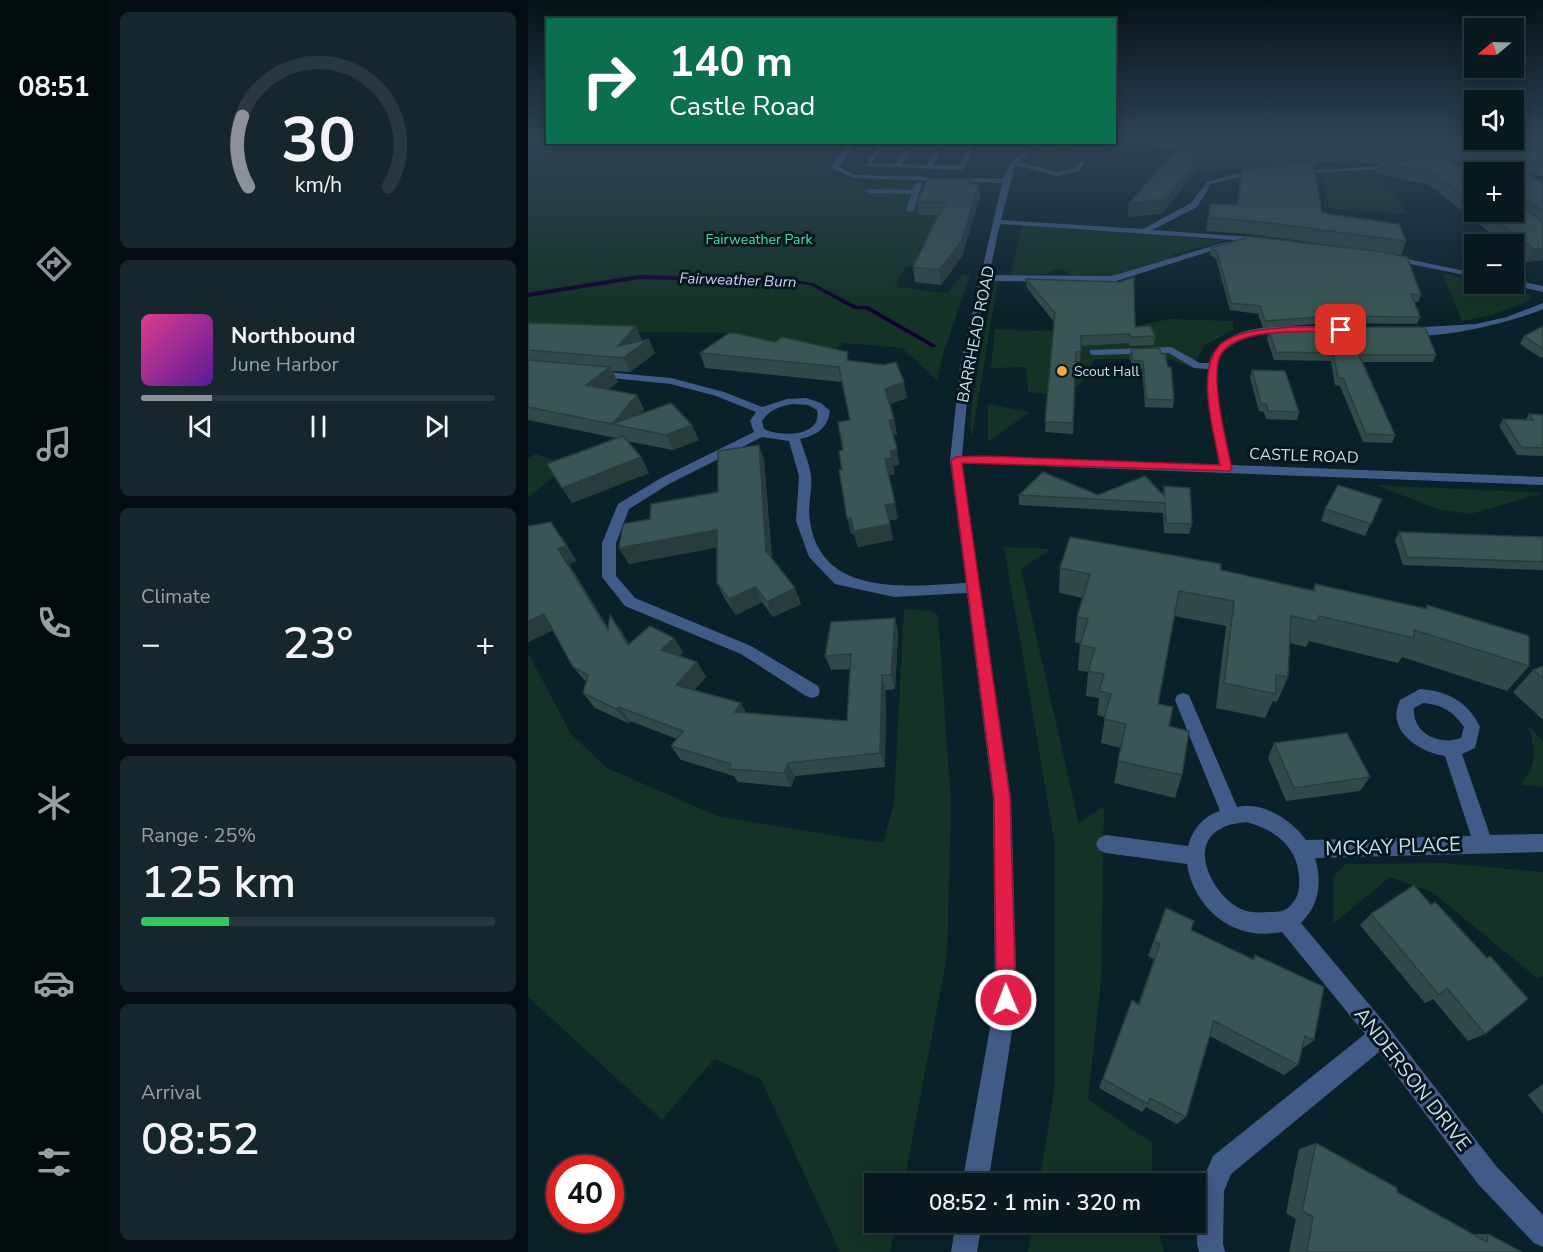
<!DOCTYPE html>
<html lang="en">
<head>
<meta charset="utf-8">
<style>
  :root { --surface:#081920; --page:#16262d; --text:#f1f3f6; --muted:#98a0a5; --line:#29383e; --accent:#8c9099 }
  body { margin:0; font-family:"Nunito Sans",sans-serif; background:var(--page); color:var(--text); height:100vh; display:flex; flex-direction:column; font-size:22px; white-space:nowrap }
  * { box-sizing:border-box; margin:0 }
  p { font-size:20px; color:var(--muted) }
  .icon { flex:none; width:33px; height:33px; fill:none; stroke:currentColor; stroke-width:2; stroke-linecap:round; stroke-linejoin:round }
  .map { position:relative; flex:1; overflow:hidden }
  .sheet { display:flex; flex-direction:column; gap:12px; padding:12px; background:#040e12; width:420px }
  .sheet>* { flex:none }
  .banner { position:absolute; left:18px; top:18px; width:570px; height:126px; border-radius:0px; box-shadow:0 3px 15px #0003,0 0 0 2px var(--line); background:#0b6e4f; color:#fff; overflow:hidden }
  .needle { width:39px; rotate:251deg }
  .buttons { position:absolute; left:936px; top:18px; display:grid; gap:12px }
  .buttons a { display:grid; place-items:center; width:60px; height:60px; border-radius:0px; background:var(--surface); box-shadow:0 3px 15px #0003,0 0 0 2px var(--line); font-size:30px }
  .speed { position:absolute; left:18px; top:1155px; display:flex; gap:12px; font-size:30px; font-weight:700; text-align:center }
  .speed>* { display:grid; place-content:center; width:78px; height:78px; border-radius:50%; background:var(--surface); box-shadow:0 3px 15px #0003,0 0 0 2px var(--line); line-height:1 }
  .speed .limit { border:9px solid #d22; background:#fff; color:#111 }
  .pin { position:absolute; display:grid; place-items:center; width:51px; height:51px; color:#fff; margin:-26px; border-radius:12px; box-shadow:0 3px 9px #0006 }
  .me { position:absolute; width:66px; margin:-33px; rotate:359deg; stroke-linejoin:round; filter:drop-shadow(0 0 4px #0008) }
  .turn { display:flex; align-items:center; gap:21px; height:126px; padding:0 24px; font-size:27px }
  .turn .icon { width:78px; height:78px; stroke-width:2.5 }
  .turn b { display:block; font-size:42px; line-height:51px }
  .big { font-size:45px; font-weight:600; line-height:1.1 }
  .sheet .widget { flex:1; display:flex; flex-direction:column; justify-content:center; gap:9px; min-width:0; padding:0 21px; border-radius:9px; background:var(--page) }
  .sheet .dial { align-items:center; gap:0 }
  .dial svg { height:156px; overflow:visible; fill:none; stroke:var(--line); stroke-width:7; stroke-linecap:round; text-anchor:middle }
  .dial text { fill:var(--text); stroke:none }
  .song { display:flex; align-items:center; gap:18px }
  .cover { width:72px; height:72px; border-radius:9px; background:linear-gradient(135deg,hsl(330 70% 55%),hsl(270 70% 35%)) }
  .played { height:6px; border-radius:3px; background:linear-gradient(90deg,var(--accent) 20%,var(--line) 20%) }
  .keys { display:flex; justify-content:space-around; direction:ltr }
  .heat { display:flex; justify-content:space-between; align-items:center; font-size:33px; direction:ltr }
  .charge { height:9px; border-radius:4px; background:linear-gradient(90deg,#34c759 25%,var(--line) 0) }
  .trip { position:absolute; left:336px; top:1173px; width:342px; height:60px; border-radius:0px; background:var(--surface); box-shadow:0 3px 15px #0003,0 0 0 2px var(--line); font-weight:600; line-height:60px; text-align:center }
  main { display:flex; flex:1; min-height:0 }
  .menu { display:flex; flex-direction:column; width:108px; justify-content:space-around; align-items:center; background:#030a0d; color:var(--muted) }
  .menu .icon { width:42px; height:42px }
  .menu .selected { color:var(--accent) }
  .menu b { font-size:27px; color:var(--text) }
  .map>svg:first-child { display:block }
  .green { fill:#143226 }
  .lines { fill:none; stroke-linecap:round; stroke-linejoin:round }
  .stream { fill:#120032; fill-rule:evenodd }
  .minor { fill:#415b88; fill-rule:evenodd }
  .wall { fill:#324949; fill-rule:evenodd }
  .shaded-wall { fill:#293c3c }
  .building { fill:#3a5555; stroke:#293c3c; stroke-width:1.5 }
  .route { fill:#e11d48; stroke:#92132f; stroke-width:1.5 }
  .poi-dot { fill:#f3a443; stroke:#031720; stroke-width:2 }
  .labels { text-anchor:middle; stroke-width:6; stroke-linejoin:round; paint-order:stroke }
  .far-park-label { font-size:14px; fill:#4ddda6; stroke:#031720 }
  .far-poi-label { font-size:14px; fill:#cedbe1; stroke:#031720; text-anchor:start }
  .far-water-label { font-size:15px; font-style:italic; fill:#d4cef8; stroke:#031720 }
  .street-label { font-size:16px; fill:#cedbe1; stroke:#031720 }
  .near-street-label { font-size:20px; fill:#cedbe1; stroke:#031720 }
</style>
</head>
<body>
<main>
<nav class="menu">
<b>08:51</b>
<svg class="icon selected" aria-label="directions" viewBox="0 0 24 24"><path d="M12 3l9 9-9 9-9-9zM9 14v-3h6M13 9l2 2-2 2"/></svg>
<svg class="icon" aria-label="music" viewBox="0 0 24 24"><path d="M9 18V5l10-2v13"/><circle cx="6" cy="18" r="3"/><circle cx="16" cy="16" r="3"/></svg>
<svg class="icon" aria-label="phone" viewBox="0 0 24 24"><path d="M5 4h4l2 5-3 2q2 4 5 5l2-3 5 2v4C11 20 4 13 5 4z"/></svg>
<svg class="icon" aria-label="climate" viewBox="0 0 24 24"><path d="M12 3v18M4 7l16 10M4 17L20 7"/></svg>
<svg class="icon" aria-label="car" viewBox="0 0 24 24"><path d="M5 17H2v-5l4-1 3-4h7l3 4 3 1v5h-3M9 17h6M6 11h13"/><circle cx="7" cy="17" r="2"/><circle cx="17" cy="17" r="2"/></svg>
<svg class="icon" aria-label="filters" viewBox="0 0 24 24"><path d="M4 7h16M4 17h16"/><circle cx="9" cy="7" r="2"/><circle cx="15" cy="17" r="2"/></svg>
</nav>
<section class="sheet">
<div class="widget dial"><svg viewBox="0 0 100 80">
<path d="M14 69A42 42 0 1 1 86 69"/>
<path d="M14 69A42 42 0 0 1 11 33" stroke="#8c9099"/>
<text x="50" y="56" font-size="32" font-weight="700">30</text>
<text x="50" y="72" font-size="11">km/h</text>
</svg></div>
<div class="widget">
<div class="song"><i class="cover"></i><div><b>Northbound</b><p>June Harbor</p></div></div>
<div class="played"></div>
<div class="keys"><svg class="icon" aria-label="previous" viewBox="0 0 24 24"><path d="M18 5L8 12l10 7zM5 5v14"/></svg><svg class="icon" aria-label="pause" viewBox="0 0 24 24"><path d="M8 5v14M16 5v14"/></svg><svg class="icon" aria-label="next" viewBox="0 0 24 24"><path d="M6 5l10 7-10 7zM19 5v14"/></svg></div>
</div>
<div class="widget"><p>Climate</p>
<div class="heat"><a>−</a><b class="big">23°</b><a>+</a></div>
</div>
<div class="widget"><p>Range · 25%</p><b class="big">125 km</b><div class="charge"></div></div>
<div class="widget"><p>Arrival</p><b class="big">08:52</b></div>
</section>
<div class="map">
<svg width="1015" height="1252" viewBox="0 0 1015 1252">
  <rect width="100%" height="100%" fill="#0b212a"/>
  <g class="green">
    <path d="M0 139H19L20 142 313 143 298 166C304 178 318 179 330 182L449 187 452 197 444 222 410 221C405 234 397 240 390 251L400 256 398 263 378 266 367 287 419 293 435 274 442 275 416 351 409 380 374 348 316 343 302 353 207 333 111 332 0 325Z"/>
    <path d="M587 139H590L595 164 583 161V145L551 143 541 154 523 161 516 168 501 162C526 135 553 142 586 142Z"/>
    <path d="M835 171 869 195 879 214 801 209 794 173Z"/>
    <path d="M494 226 693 240 696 241 644 255 645 258 588 276 540 275 538 271 527 269 518 274 482 275Z"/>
    <path d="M914 273 946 280V284C966 284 986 287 1004 296L1001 301 964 315 934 321Z"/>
    <path d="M470 280 444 437C440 419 445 399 448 381 453 347 460 314 467 281Z"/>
    <path d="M642 319 705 321V330L677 345 664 367 642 359H567C561 367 558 378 552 384 541 396 515 394 500 392L498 367 463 368 467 329 511 331 532 329 547 339Z"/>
    <path d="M460 404 502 412 460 442Z"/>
    <path d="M8 454 39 465 0 498V458Z"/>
    <path d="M848 485 1015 493 942 514 909 509Z"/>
    <path d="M476 547 523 549 493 569 551 824 576 806 573 981 560 1099 624 1143V1183H511L527 1085V844Z"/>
    <path d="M376 609 401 611 410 615 423 803 419 956 376 1183 346 1184V1222L368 1223 362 1252H312L233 1079 186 1059 134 1120 0 997V653L43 734 79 768 192 817 355 843 366 803Z"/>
    <path d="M1001 727 1015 741V787L993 785C1010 762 1007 754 1001 727Z"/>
    <path d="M916 863 1015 872V976L1009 978 904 892 862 877 805 924V877L818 864Z"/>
    <path d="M505 1222 628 1223 636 1252H500Z"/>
  </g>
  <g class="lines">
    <path class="stream" d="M111 275 261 279 285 283 329 306H340L409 346 404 347 337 309H326L282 285 261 283 111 279 0 297V293Z"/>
    <g class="minor">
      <path d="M322 142H329L311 167 328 175 475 179 482 163 508 142H515L490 162 529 172 547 168 553 161H557L551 171 529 176 487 165 473 220 615 229 663 203 679 182 707 174 731 173 734 175 707 178 683 184 669 207 624 230 739 238 740 240 736 242 472 224 461 275 584 276 698 242 705 244 585 282 460 281 442 367 434 456 691 465 682 408 680 369 666 368 641 353 566 355 562 354V350L643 347 672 363H681C693 322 755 326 788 326L791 327V331C770 335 748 331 726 336 715 339 701 344 694 354 680 377 698 439 703 465L1015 477V485L434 463 483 798 489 1000 460 1184H434L467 1000 465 798 439 593 366 597 307 584 281 557 268 521 271 476 261 441 234 437 141 484 101 509 88 543V576L107 598 223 646 290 686 292 691 290 696 284 698 278 696 213 654 97 606 74 577V543L90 504 133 478 226 432 222 421 228 412 188 396 143 384 63 376V372L67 371 143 378 196 392 234 407 259 399 278 398 293 403 302 411C299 429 289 435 272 439 276 451 281 463 283 475 285 490 279 506 282 521 293 598 380 586 438 583L422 460 432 367 474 183 325 178 304 168 307 161ZM265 404 280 405 289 410C295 437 252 437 236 429L234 421C241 410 252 406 265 404Z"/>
      <path d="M353 142H359L344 163 367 164 383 142H389L374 164 399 165 412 142H418L405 165 431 166 442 142H448L436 168 433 170 337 166Z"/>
      <path d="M871 165 869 168 767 174 764 172Z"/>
      <path d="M389 182 394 183 386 210 382 212 378 210 384 194 341 193 338 191 341 189 385 190Z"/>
      <path d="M861 255 946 273V277L858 259V255Z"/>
      <path d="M986 280 1015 286V292L983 285Z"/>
      <path d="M1015 303V309C991 320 894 346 873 331L878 328 948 324 979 317Z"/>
      <path d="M892 689C920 691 940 702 952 727L947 748 934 754 962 835 1015 834V852L787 858C794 882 792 904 773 923L861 1028 968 1166 1015 1215V1247L1006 1243 950 1184 851 1052 703 1174 696 1191 695 1244 697 1252H671L669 1244 670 1191 685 1156 837 1034 754 932C745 933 734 935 726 933 691 929 664 898 659 864L578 853 571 850 568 844 571 838 578 835 660 846C665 829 675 816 692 811L647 700 649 695 655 693 661 695 663 700 709 807C734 801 764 820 778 840L943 836 917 756C892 752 857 731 872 700ZM895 703C913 704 926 712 936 727L933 738C912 746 884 734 886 708ZM718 822C746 829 769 846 771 876 772 888 771 897 762 906 756 912 750 912 741 912 729 913 717 913 706 905 683 889 659 843 696 827 702 824 711 823 718 822Z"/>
      <path d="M428 1222H454L449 1252H423Z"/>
    </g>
  </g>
  <g class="wall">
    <path d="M595 139H1015V176L999 173 1015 183V260L999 262 986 251V244H977L901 185 847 173 851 163H835L831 160 781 163 794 213 878 241 873 255 857 253 893 295 890 302H886L892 317 889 324 801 323 735 328 730 314 702 310 688 259 682 255 683 248 853 252 721 234 678 231 682 204 709 205 713 168 668 171 635 213 600 217 601 203 648 150ZM924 161H935L932 166ZM946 172H986V212H946Z"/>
    <path d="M441 178 442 184 452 197 434 256 413 285 387 282 385 267 410 215H391L389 202Z"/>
    <path d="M498 279 627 336 626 345 601 346V343L553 346 552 362 548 361 545 434 517 432 526 322 499 288Z"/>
    <path d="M0 323 114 340 127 353 102 372 84 371 90 382 80 389 116 409 113 414 171 440 145 450 99 441 113 457 121 473 44 503 19 464 88 438 0 420Z"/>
    <path d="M1015 326V357L1013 358 992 344 996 336Z"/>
    <path d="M741 331 908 355 905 362H835L867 435 864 443 835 442 812 386 807 385 803 361 746 360 739 339Z"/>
    <path d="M631 348 646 400 645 408 617 407 614 369H604L602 356 603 349Z"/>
    <path d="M172 353 322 360 379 398 361 404 366 419 369 435H365L371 465 365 466 367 474 360 475 370 519 361 520 365 540 330 547 326 534H323L314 470 315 450 322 420 314 382 177 368Z"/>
    <path d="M724 370 771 412 769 420 738 419 736 412 731 411 722 378Z"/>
    <path d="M1001 414 1015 415V456L989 455 971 426 975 419H998Z"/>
    <path d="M236 460 244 558 273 604 245 617 234 602 208 615 197 599 189 583V547L101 564 91 548 122 519 190 492Z"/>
    <path d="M636 486 664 524 661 534 636 533 635 513 491 505V495H635Z"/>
    <path d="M854 499 837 536 793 521 797 509Z"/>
    <path d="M0 526 34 537 48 561 41 564 80 628 82 615 101 644 155 652 152 656 169 662 178 677 166 690 213 703 218 713 319 721 322 669 303 670 297 656 367 618 370 633 367 689 358 690 357 767 267 776 263 787 210 782 206 776 153 760 143 746 149 739 102 721 100 723 67 708 55 693 58 682 45 667 25 630 0 642Z"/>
    <path d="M871 532 1015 537V570L875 565 867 540Z"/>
    <path d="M532 568 693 570 785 590 787 584 897 609 899 605 1001 666 979 691 874 657 870 663 781 641 778 647 762 643 760 677 749 702 745 701 737 718 688 708 698 626 646 616 630 704 641 726 654 775 647 798 586 783 593 748 573 743 577 717 569 715 571 698 558 696 560 672 550 670 552 643 547 642 549 617 555 598 531 593Z"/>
    <path d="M1015 666V720L985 692 1005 670Z"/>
    <path d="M746 743 842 777 832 791 758 801 740 758Z"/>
    <path d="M903 905 959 958 962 956 957 1034 940 1041 905 999 897 1003 832 925 843 914Z"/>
    <path d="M638 908 663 930 724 959 727 955 786 1040 774 1049 770 1065 756 1075 682 1036 658 1117 649 1124 618 1107 614 1112 571 1088 599 1013 610 1004 626 959 620 956Z"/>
    <path d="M1015 1084V1114L1000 1095Z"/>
    <path d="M788 1143 869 1192 945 1234H960L994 1252H761L768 1219 758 1213 771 1149Z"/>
  </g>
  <g class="shaded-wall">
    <path d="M783 154 780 167 713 172 715 159Z"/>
    <path d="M716 155 713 168 668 171 635 213 600 217 601 203 670 158Z"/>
    <path d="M451 184 452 197 434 256 413 285 411 270Z"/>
    <path d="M993 196 987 208 986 209V197Z"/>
    <path d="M1015 248V260L999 262 1006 249Z"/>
    <path d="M108 326 114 340 121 339 127 353 102 372 90 346Z"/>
    <path d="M82 367 90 382 66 400 58 385Z"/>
    <path d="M376 382 379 398 360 404 357 389Z"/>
    <path d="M109 395 116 409 102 428 84 424Z"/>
    <path d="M366 419 369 435H363L361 420Z"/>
    <path d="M164 425 171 440 145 450 138 435Z"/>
    <path d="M231 445 236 460 244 567 238 551Z"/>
    <path d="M369 449 371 465 365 466 367 474 360 475 357 459 362 451Z"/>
    <path d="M113 457 121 473 44 503 34 488Z"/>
    <path d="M367 503 370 519 361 520 357 505Z"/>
    <path d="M319 518H323L362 524 365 540 330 547 326 534H323Z"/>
    <path d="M23 522 48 561 41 564 91 645 80 630 30 549Z"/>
    <path d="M189 530 197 546 101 564 91 548Z"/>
    <path d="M227 587 234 602 208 615 201 599Z"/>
    <path d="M267 588 273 604 245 617 239 602Z"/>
    <path d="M16 614 28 629 0 642V621Z"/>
    <path d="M82 615 93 630 110 660 100 645Z"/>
    <path d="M367 618 370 633 367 689 363 675Z"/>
    <path d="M146 638 155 652 143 665 133 650Z"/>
    <path d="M169 662 178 677 157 700 148 685Z"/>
    <path d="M354 675 358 690 357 767 352 753Z"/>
    <path d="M213 703 221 718 207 712Z"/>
    <path d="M91 707 102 721 100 723 88 709Z"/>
    <path d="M260 763 267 776 263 787 256 773Z"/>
  </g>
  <g class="building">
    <path d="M654 139H1015V146L839 150 835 147 783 150V154L715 159 716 155 670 158 637 199 601 203 657 140Z"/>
    <path d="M1015 154V162L981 156Z"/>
    <path d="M974 157 1015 183V211L993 196 986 197V172H952V169L936 158Z"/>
    <path d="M920 159 946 175V204L906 173 851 161Z"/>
    <path d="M785 163 794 213 871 224 878 241 724 221 681 218 682 204 710 205 714 169Z"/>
    <path d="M400 178H441L440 184H451L433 242 411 270 385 267 417 202H389Z"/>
    <path d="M986 202 1015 222V248L1006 249 957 212H986Z"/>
    <path d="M719 236 856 252 879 257 893 295 883 294 892 317 804 316 737 321 732 306 703 303 689 252 683 248 717 238Z"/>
    <path d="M606 277 607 327 622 326 627 336 602 337V334L553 336V352H548L545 423 517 422 527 313 498 279 591 282Z"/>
    <path d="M0 323 108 326 90 346 121 339 95 358 0 350Z"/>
    <path d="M1015 326V349L996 336Z"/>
    <path d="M804 327H897L908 355H831L867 435 838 434 815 378H810L805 353 748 352 741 331Z"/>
    <path d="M201 333H206L247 342 254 337 320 352 319 360 356 365 368 362 376 382 357 389 366 419 361 420 369 449 362 451 364 458 357 459 367 503 357 505 362 524 326 531 323 518H319L311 470H314L311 451 315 450 310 422 322 420 311 367 172 353Z"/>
    <path d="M631 348 634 354H637L640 367H643L646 400 618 399 615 361H605L603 349Z"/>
    <path d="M0 360 82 367 58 385 109 395 84 424 0 407Z"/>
    <path d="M724 370 757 371 771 412 740 411 738 404H733Z"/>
    <path d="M143 403 164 425 138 435 84 424Z"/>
    <path d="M1001 414 1015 415V448L993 447 975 419 1005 420Z"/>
    <path d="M95 436 113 457 34 488 19 464Z"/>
    <path d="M231 445 238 551 267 588 239 602 227 587 201 599 189 583V530L91 548 95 524 122 519 123 504 190 492V451Z"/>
    <path d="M515 472 570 495 617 476 637 497 636 486 662 488 664 524 638 523 637 503 491 495Z"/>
    <path d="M810 485 854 499 843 524 797 509Z"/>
    <path d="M23 522 38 546 30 549 80 630 82 615 100 645 122 626 146 638 133 650 169 662 148 685 213 703 207 712 319 721 323 654 297 656 303 622 367 618 363 675H354L352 753 260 763 256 773 201 769 203 764 143 746 155 731 91 707 88 709 55 693 60 675 45 667 16 614 0 621V526Z"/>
    <path d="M871 532 1015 537V562L879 557Z"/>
    <path d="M542 537 693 564V570L787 591V584L899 609V605L1001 636V666L886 630V638L791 616 790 622 763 616 760 677 748 675V694L696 683 706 601 651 591 630 704 645 707 641 726 661 731 654 775 590 761 598 724 576 719 583 694 571 691 576 674 560 671 567 648 552 645 560 619 549 617 562 574 532 568Z"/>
    <path d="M1015 666V679L1005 670Z"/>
    <path d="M819 733 842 777 766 788 746 743Z"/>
    <path d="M886 885 903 905 907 902 959 958 962 956 1000 999 957 1034 919 988 911 995 843 914Z"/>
    <path d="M638 908 666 921 663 930 726 960 727 955 796 987 786 1040 777 1036 770 1065 686 1021 658 1117 622 1098 620 1104 575 1079 604 1000 611 1005 632 944 626 941Z"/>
    <path d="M788 1143 869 1188V1192L959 1242 960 1234 994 1252H779L785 1217 774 1211Z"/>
  </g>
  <linearGradient id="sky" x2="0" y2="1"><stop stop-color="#061217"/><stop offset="0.44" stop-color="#2e4355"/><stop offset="1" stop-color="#2e4355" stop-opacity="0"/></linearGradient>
  <rect width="1015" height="314" fill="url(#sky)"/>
  <path class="route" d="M764 327H813L817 330 813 332C784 332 710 326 693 354 681 374 699 445 704 469L702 471 434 463 482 798 488 1000 485 1007 478 1010 471 1007 468 1000 466 798 423 460 428 457 456 456 692 465C686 432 663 358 700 339 719 329 743 329 764 327Z"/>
  <circle class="poi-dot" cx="534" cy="371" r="6"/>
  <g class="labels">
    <g class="far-park-label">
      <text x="231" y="244">Fairweather Park</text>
    </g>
    <g class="far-poi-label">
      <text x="546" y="376">Scout Hall</text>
    </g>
    <g class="far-water-label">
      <text transform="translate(210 280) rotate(2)" y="5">Fairweather Burn</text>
    </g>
    <g class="street-label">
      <text transform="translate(447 334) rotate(-79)" y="6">BARRHEAD ROAD</text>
      <text transform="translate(776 455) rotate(2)" y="6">CASTLE ROAD</text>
    </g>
    <g class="near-street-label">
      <text transform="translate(865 846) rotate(-2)" y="7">MCKAY PLACE</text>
      <text transform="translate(885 1079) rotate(52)" y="7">ANDERSON DRIVE</text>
    </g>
  </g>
</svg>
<div class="buttons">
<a><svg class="needle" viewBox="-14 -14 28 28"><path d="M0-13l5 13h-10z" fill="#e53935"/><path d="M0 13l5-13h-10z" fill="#98a0a5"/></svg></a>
<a><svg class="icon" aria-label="sound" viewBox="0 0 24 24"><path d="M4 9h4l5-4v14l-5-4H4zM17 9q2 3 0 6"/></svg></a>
<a>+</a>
<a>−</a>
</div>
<div class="speed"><div class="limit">40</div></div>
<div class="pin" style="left:813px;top:330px;background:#d93025"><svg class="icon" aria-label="arrive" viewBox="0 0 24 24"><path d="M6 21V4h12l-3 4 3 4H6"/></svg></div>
<svg class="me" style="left:478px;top:1000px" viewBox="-20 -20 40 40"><circle r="17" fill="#e11d48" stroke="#fff" stroke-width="3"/><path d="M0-11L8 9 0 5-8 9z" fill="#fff"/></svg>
<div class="trip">08:52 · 1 min · 320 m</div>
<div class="banner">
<div class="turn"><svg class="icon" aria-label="right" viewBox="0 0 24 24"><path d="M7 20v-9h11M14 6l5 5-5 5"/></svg><div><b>140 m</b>Castle Road</div></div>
</div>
</div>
</main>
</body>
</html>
